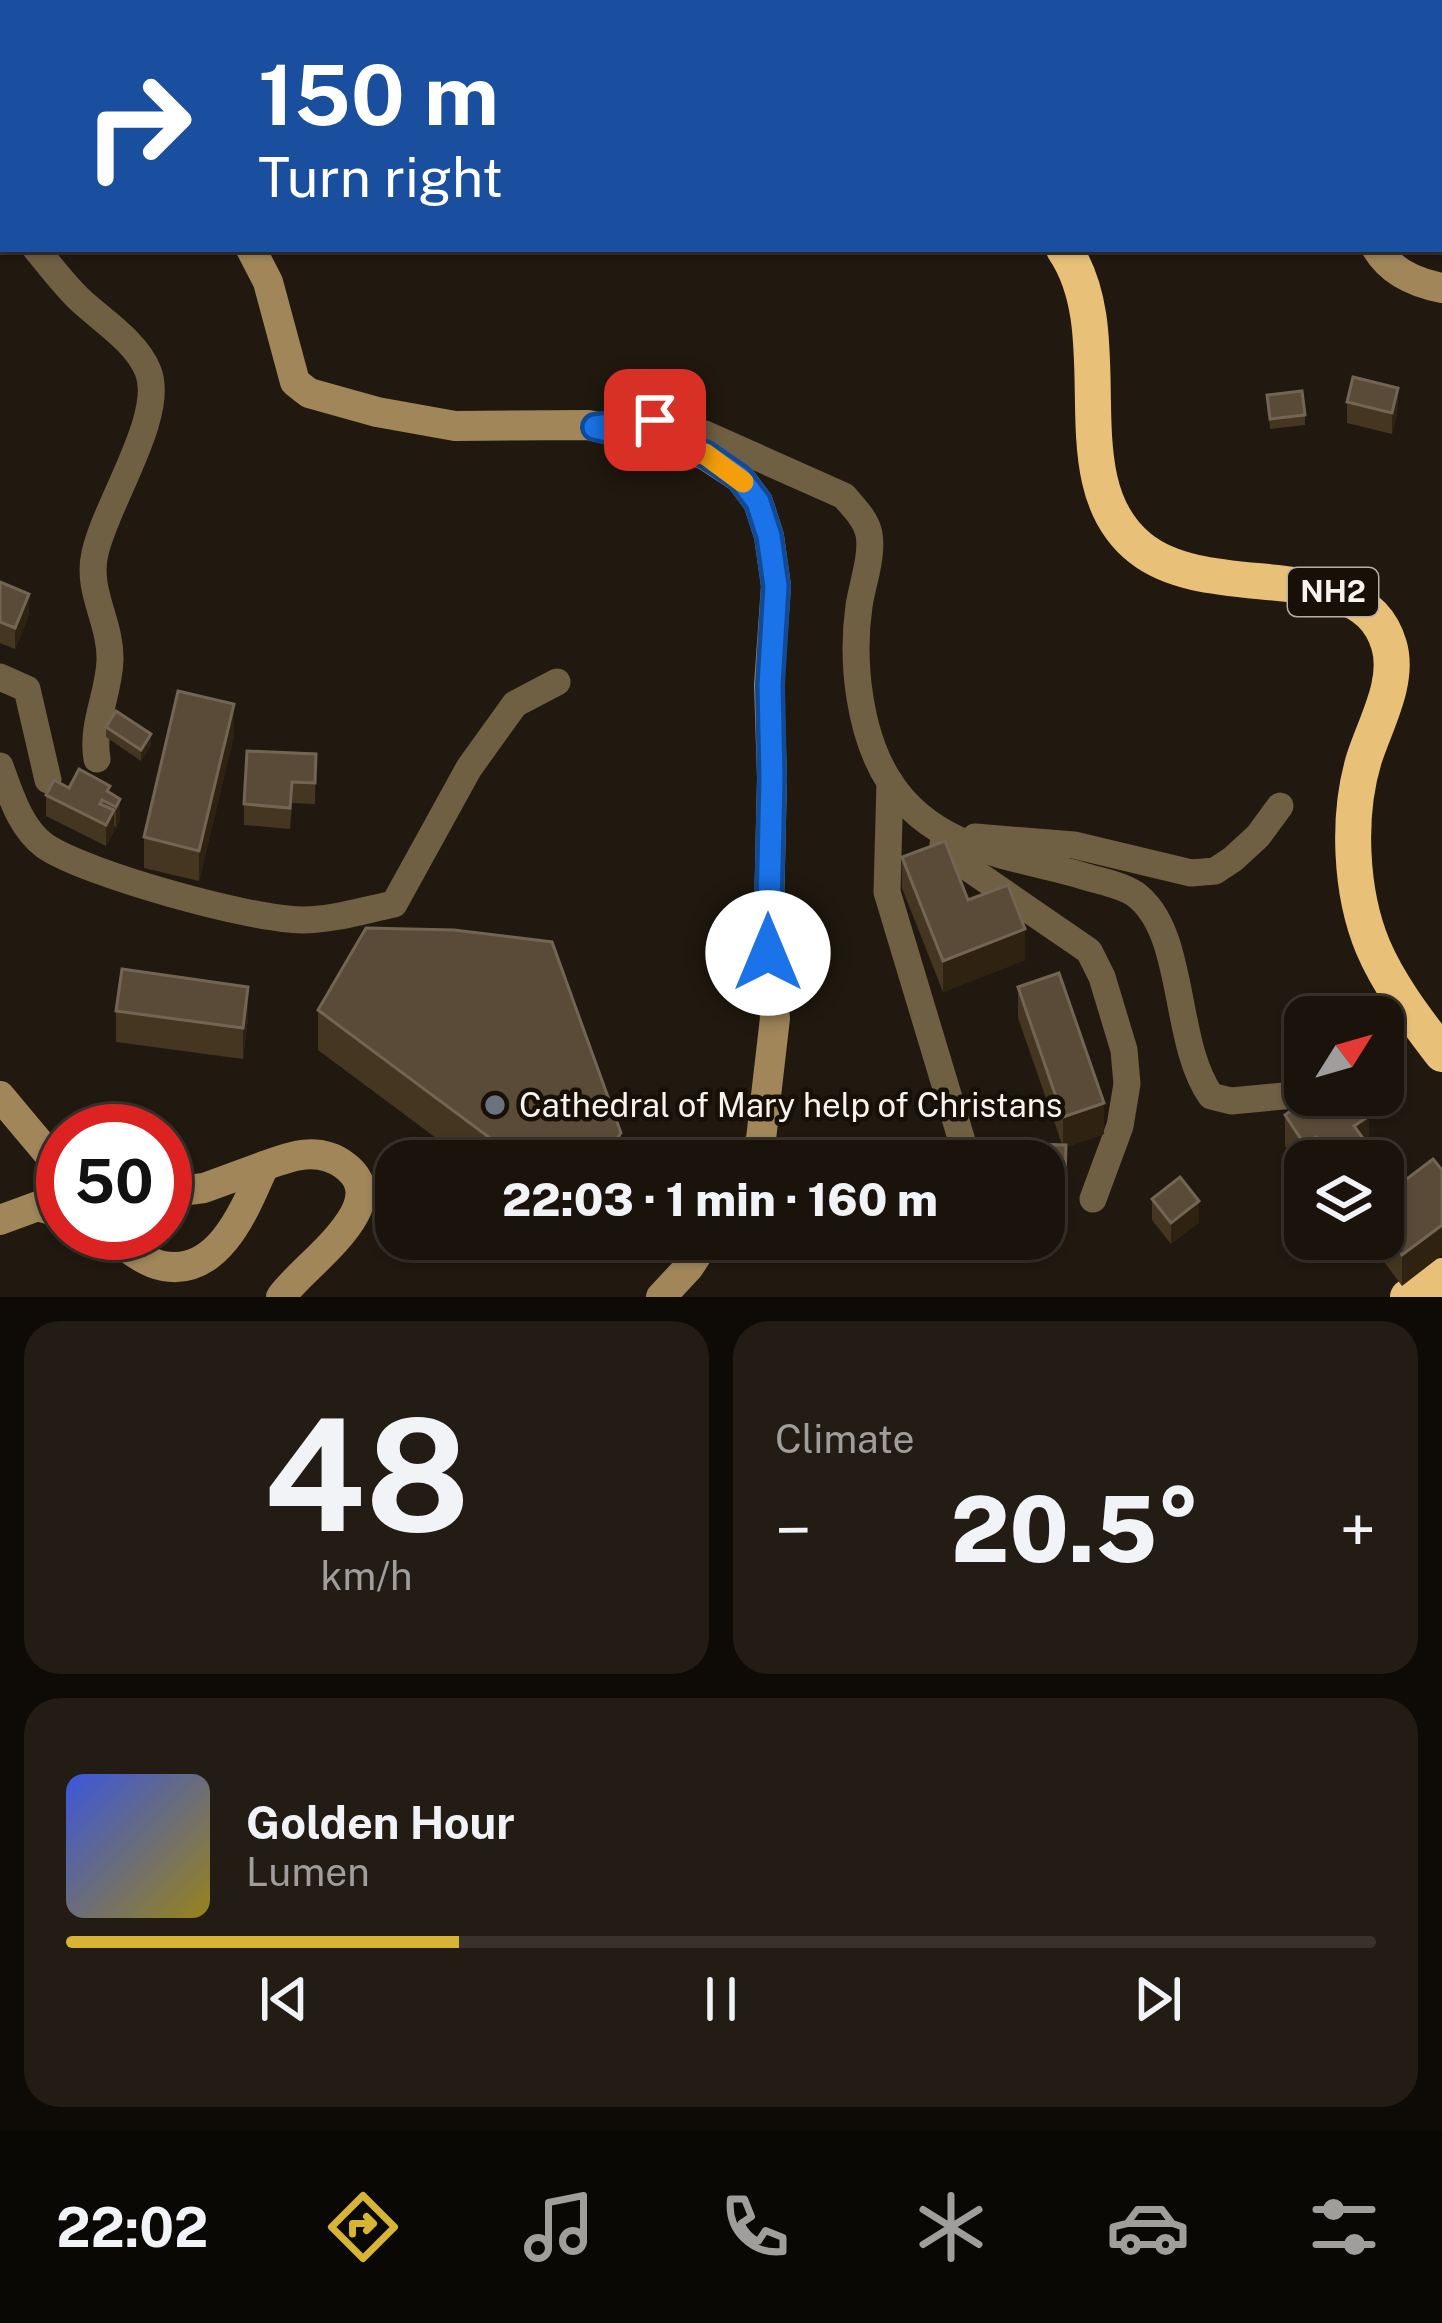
<!DOCTYPE html>
<html lang="en">
<head>
<meta charset="utf-8">
<style>
  :root { --surface:#19130b; --page:#221c14; --text:#f1f3f6; --muted:#9f9e9d; --line:#37322c; --accent:#d8b434 }
  body { margin:0; font-family:"Public Sans",sans-serif; background:var(--page); color:var(--text); height:100vh; display:flex; flex-direction:column; font-size:45px; white-space:nowrap }
  * { box-sizing:border-box; margin:0 }
  p { font-size:39px; color:var(--muted) }
  .icon { flex:none; width:66px; height:66px; fill:none; stroke:currentColor; stroke-width:2; stroke-linecap:round; stroke-linejoin:round }
  .map { position:relative; height:1297px; overflow:hidden }
  .sheet { display:flex; flex-direction:column; gap:24px; padding:24px; background:#0e0a06; flex:1 }
  .sheet>* { flex:none }
  .top-card { position:absolute; left:0px; top:0px; width:1443px; height:252px; box-shadow:0 3px 9px #0004,0 0 0 3px var(--line); background:#1a4fa0; color:#fff; overflow:hidden }
  .needle { width:78px; rotate:53deg }
  .fabs { position:absolute; left:1284px; top:996px; display:grid; gap:24px }
  .fabs a { display:grid; place-items:center; width:120px; height:120px; border-radius:24px; background:var(--surface); box-shadow:0 3px 9px #0004,0 0 0 3px var(--line); font-size:60px }
  .speed { position:absolute; left:36px; top:1104px; display:flex; gap:24px; font-size:60px; font-weight:700; text-align:center }
  .speed>* { display:grid; place-content:center; width:156px; height:156px; border-radius:50%; background:var(--surface); box-shadow:0 3px 9px #0004,0 0 0 3px var(--line); line-height:1 }
  .speed .limit { border:18px solid #d22; background:#fff; color:#111 }
  .pin { position:absolute; display:grid; place-items:center; width:102px; height:102px; color:#fff; margin:-51px; border-radius:24px; box-shadow:0 6px 18px #0006 }
  .me { position:absolute; width:132px; margin:-66px; rotate:0deg; stroke-linejoin:round; filter:drop-shadow(0 0 9px #0008) }
  .turn { display:flex; align-items:center; gap:42px; height:252px; padding:0 60px; font-size:54px }
  .turn .icon { width:156px; height:156px; stroke-width:2.5 }
  .turn b { display:block; font-size:84px; line-height:102px }
  .big { font-size:90px; font-weight:800; line-height:1.1 }
  .sheet .tile { flex:1; display:flex; flex-direction:column; justify-content:center; gap:18px; min-width:0; padding:0 42px; border-radius:36px; background:var(--page) }
  .sheet .dial { align-items:center; gap:0 }
  .dial b { font-size:156px; line-height:1 }
  .song { display:flex; align-items:center; gap:36px }
  .cover { width:144px; height:144px; border-radius:18px; background:linear-gradient(135deg,hsl(230 70% 55%),hsl(50 70% 35%)) }
  .played { height:12px; border-radius:6px; background:linear-gradient(90deg,var(--accent) 30%,var(--line) 30%) }
  .keys { display:flex; justify-content:space-around; direction:ltr }
  .heat { display:flex; justify-content:space-between; align-items:center; font-size:66px; direction:ltr }
  .sheet .tiles { flex:1; display:grid; gap:24px; grid-template-columns:1fr 1fr }
  .tile:last-child { grid-column:span 2 }
  .trip { position:absolute; left:375px; top:1140px; width:690px; height:120px; border-radius:36px; background:var(--surface); box-shadow:0 3px 9px #0004,0 0 0 3px var(--line); font-weight:800; line-height:120px; text-align:center }
  .tabs { display:flex; height:192px; justify-content:space-around; align-items:center; background:#0a0804; color:var(--muted) }
  .tabs .icon { width:84px; height:84px }
  .tabs .on { color:var(--accent) }
  .tabs b { font-size:54px; color:var(--text) }
  .map>svg:first-child { display:block }
  .lines { fill:none; stroke-linecap:round; stroke-linejoin:round }
  .street { stroke:#6f5f43; stroke-width:27 }
  .secondary { stroke:#a08659; stroke-width:30 }
  .highway { stroke:#e9c077; stroke-width:36 }
  .wall { fill:#453621 }
  .shaded-wall { fill:#2f2211 }
  .building { fill:#594b37; stroke:#726553; stroke-width:3 }
  .route-casing { stroke:#114b97; stroke-width:30 }
  .route { stroke:#1a73e8; stroke-width:21 }
  .slow { stroke:#f59e0b; stroke-width:21 }
  .worship-dot { fill:#6b7280; stroke:#181007; stroke-width:4.5 }
  .labels { text-anchor:middle; stroke-width:9; stroke-linejoin:round; paint-order:stroke }
  .shield { fill:#181007; stroke:#b5afa7; stroke-width:3 }
  .shield-label { font-size:30px; font-weight:bold; fill:#f8f3ec }
  .poi-label { font-size:33px; fill:#f8f3ec; stroke:#181007; text-anchor:start }
</style>
</head>
<body>
<div class="map">
<svg width="1442" height="1297" viewBox="0 0 1442 1297">
  <rect width="100%" height="100%" fill="#21190f"/>
  <g class="lines">
    <g class="street">
      <path d="M0 2 17 0"/>
      <path d="M0 204 3 208"/>
      <path d="M36 249C50 266 63 283 78 298 101 320 136 341 148 371 166 415 106 503 95 553 86 591 111 622 110 660 109 695 91 724 97 759"/>
      <path d="M611 425 655 420 705 434 844 496C854 508 866 519 869 534 873 556 862 585 859 606 851 662 859 736 891 784 936 851 1011 855 1083 876 1099 881 1120 884 1135 894 1187 932 1172 1041 1211 1096L1231 1101 1305 1094"/>
      <path d="M0 677 27 689 48 780"/>
      <path d="M0 766C10 793 20 828 45 846 86 874 252 920 302 920 332 920 365 910 394 904L469 768 515 704 557 682"/>
      <path d="M890 782 887 892 968 1161"/>
      <path d="M975 837 1074 845 1191 873 1215 871 1233 859 1258 836 1280 806"/>
      <path d="M943 844 964 865 1089 951 1102 977 1124 1050 1127 1084 1120 1126 1093 1199"/>
    </g>
    <g class="secondary">
      <path d="M972 0 1002 3"/>
      <path d="M203 3 204 0"/>
      <path d="M251 249 268 282 295 382 309 393 377 412 455 426 588 425 645 437 705 455 740 478 758 502 769 536 776 586 769 685 772 778 768 953 775 1018 761 1139 752 1161"/>
      <path d="M1377 249C1391 272 1416 283 1442 288"/>
      <path d="M0 1096 46 1151 63 1162"/>
      <path d="M165 1193 204 1188 264 1166"/>
      <path d="M0 1220 38 1206 63 1214"/>
      <path d="M105 1233C122 1243 144 1263 163 1266 220 1277 246 1206 264 1166 291 1156 318 1146 344 1165 398 1204 304 1264 281 1297"/>
      <path d="M661 1297 689 1267 707 1239"/>
    </g>
    <g class="highway">
      <path d="M384 0 387 3"/>
      <path d="M1064 249C1124 337 1056 481 1140 548 1212 606 1362 552 1389 645 1400 682 1375 724 1364 759 1347 815 1350 892 1373 947 1389 985 1417 1021 1442 1054"/>
      <path d="M1408 1297 1442 1276"/>
    </g>
  </g>
  <g class="wall">
    <path d="M1267 395 1305 415V425L1270 429Z"/>
    <path d="M1347 402 1398 409 1392 434 1347 423Z"/>
    <path d="M0 582 29 615 15 649 0 643Z"/>
    <path d="M106 727 151 745 141 761 106 737Z"/>
    <path d="M234 735 199 881 144 868V837Z"/>
    <path d="M316 754 315 804 292 803 290 829 244 825V804Z"/>
    <path d="M69 788 110 793 120 799V820L116 828 114 826V831L106 846 46 816V795Z"/>
    <path d="M902 857 968 900 1025 960 943 992 902 888Z"/>
    <path d="M1018 987 1104 1134 1066 1147 1064 1236H1044V1161L1062 1144 1018 1018Z"/>
    <path d="M318 1010 621 1161H467L318 1050Z"/>
    <path d="M116 1011 248 1018 243 1059 116 1042Z"/>
    <path d="M1291 1087 1369 1146 1378 1161H1305V1175L1285 1146V1115L1291 1111Z"/>
    <path d="M1433 1159 1402 1286 1367 1239H1383V1197Z"/>
    <path d="M1152 1199 1199 1222 1171 1244 1152 1220Z"/>
  </g>
  <g class="shaded-wall">
    <path d="M1398 388V409L1392 434V413Z"/>
    <path d="M29 594V615L15 649V628Z"/>
    <path d="M234 704V735L199 881V851Z"/>
    <path d="M151 734V745L141 761V750Z"/>
    <path d="M120 799V820L116 828V807Z"/>
    <path d="M114 810V831L106 846V825Z"/>
    <path d="M1025 929V960L943 992V961Z"/>
    <path d="M248 987V1018L243 1059V1028Z"/>
    <path d="M1104 1103V1134L1066 1147 1064 1236 1066 1147 1063 1148V1117Z"/>
    <path d="M1369 1116V1147L1354 1126Z"/>
    <path d="M621 1133V1161H601Z"/>
    <path d="M1316 1137V1161H1305V1145Z"/>
    <path d="M1199 1201V1222L1171 1244V1223Z"/>
    <path d="M1442 1225V1255L1402 1286V1255Z"/>
  </g>
  <g class="building">
    <path d="M1353 377 1398 388 1392 413 1347 402Z"/>
    <path d="M1302 391 1305 415 1270 419 1267 395Z"/>
    <path d="M0 582 29 594 15 628 0 622Z"/>
    <path d="M178 691 234 704 199 851 144 837Z"/>
    <path d="M116 711 151 734 141 750 106 727Z"/>
    <path d="M247 751 316 754 315 783 292 782 290 808 244 804Z"/>
    <path d="M79 769 110 786 107 791 120 799 116 807 102 800 100 804 114 810 106 825 46 795 54 780 69 788Z"/>
    <path d="M945 841 968 900 1008 885 1025 929 943 961 902 857Z"/>
    <path d="M366 928 454 930 552 942 621 1133 601 1161H521L318 1010Z"/>
    <path d="M122 969 248 987 243 1028 116 1011Z"/>
    <path d="M1059 973 1104 1103 1063 1117 1018 987Z"/>
    <path d="M1305 1077V1095H1354L1369 1116 1354 1126 1378 1159 1374 1161H1333L1316 1137 1305 1145 1285 1115 1302 1103 1291 1087Z"/>
    <path d="M1030 1144 1066 1145 1064 1215H1044V1161H1029Z"/>
    <path d="M1433 1159 1442 1170V1225L1402 1255 1383 1230V1197Z"/>
    <path d="M1180 1177 1199 1201 1171 1223 1152 1199Z"/>
  </g>
  <g class="lines">
    <g class="route-casing">
      <path id="route" d="M655 420 595 427 705 454 740 478 758 502 769 536 776 586 770 685 772 778 768 953"/>
    </g>
    <use href="#route" class="route"/>
    <path class="slow" d="M615 431 705 454 743 482"/>
  </g>
  <circle class="worship-dot" cx="495" cy="1105" r="12"/>
  <g class="labels">
    <rect class="shield" x="1288" y="568" width="90" height="48" rx="9"/>
    <g class="shield-label">
      <text x="1333" y="602">NH2</text>
    </g>
    <g class="poi-label">
      <text x="519" y="1117">Cathedral of Mary help of Christans</text>
    </g>
  </g>
</svg>
<div class="fabs">
<a><svg class="needle" viewBox="-14 -14 28 28"><path d="M0-13l5 13h-10z" fill="#e53935"/><path d="M0 13l5-13h-10z" fill="#9f9e9d"/></svg></a>
<a><svg class="icon" aria-label="layers" viewBox="0 0 24 24"><path d="M12 4l9 5-9 5-9-5zM3 14l9 5 9-5"/></svg></a>
</div>
<div class="speed"><div class="limit">50</div></div>
<div class="pin" style="left:655px;top:420px;background:#d93025"><svg class="icon" aria-label="arrive" viewBox="0 0 24 24"><path d="M6 21V4h12l-3 4 3 4H6"/></svg></div>
<svg class="me" style="left:768px;top:953px" viewBox="-20 -20 40 40"><circle r="19" fill="#fff"/><path d="M0-13L10 11 0 6-10 11z" fill="#1a73e8"/></svg>
<div class="trip">22:03 · 1 min · 160 m</div>
<div class="top-card">
<div class="turn"><svg class="icon" aria-label="right" viewBox="0 0 24 24"><path d="M7 20v-9h11M14 6l5 5-5 5"/></svg><div><b>150 m</b>Turn right</div></div>
</div>
</div>
<section class="sheet">
<div class="tiles">
<div class="tile dial"><b>48</b><p>km/h</p></div>
<div class="tile"><p>Climate</p>
<div class="heat"><a>−</a><b class="big">20.5°</b><a>+</a></div>
</div>
<div class="tile">
<div class="song"><i class="cover"></i><div><b>Golden Hour</b><p>Lumen</p></div></div>
<div class="played"></div>
<div class="keys"><svg class="icon" aria-label="previous" viewBox="0 0 24 24"><path d="M18 5L8 12l10 7zM5 5v14"/></svg><svg class="icon" aria-label="pause" viewBox="0 0 24 24"><path d="M8 5v14M16 5v14"/></svg><svg class="icon" aria-label="next" viewBox="0 0 24 24"><path d="M6 5l10 7-10 7zM19 5v14"/></svg></div>
</div>
</div>
</section>
<nav class="tabs">
<b>22:02</b>
<svg class="icon on" aria-label="directions" viewBox="0 0 24 24"><path d="M12 3l9 9-9 9-9-9zM9 14v-3h6M13 9l2 2-2 2"/></svg>
<svg class="icon" aria-label="music" viewBox="0 0 24 24"><path d="M9 18V5l10-2v13"/><circle cx="6" cy="18" r="3"/><circle cx="16" cy="16" r="3"/></svg>
<svg class="icon" aria-label="phone" viewBox="0 0 24 24"><path d="M5 4h4l2 5-3 2q2 4 5 5l2-3 5 2v4C11 20 4 13 5 4z"/></svg>
<svg class="icon" aria-label="climate" viewBox="0 0 24 24"><path d="M12 3v18M4 7l16 10M4 17L20 7"/></svg>
<svg class="icon" aria-label="car" viewBox="0 0 24 24"><path d="M5 17H2v-5l4-1 3-4h7l3 4 3 1v5h-3M9 17h6M6 11h13"/><circle cx="7" cy="17" r="2"/><circle cx="17" cy="17" r="2"/></svg>
<svg class="icon" aria-label="filters" viewBox="0 0 24 24"><path d="M4 7h16M4 17h16"/><circle cx="9" cy="7" r="2"/><circle cx="15" cy="17" r="2"/></svg>
</nav>
</body>
</html>
